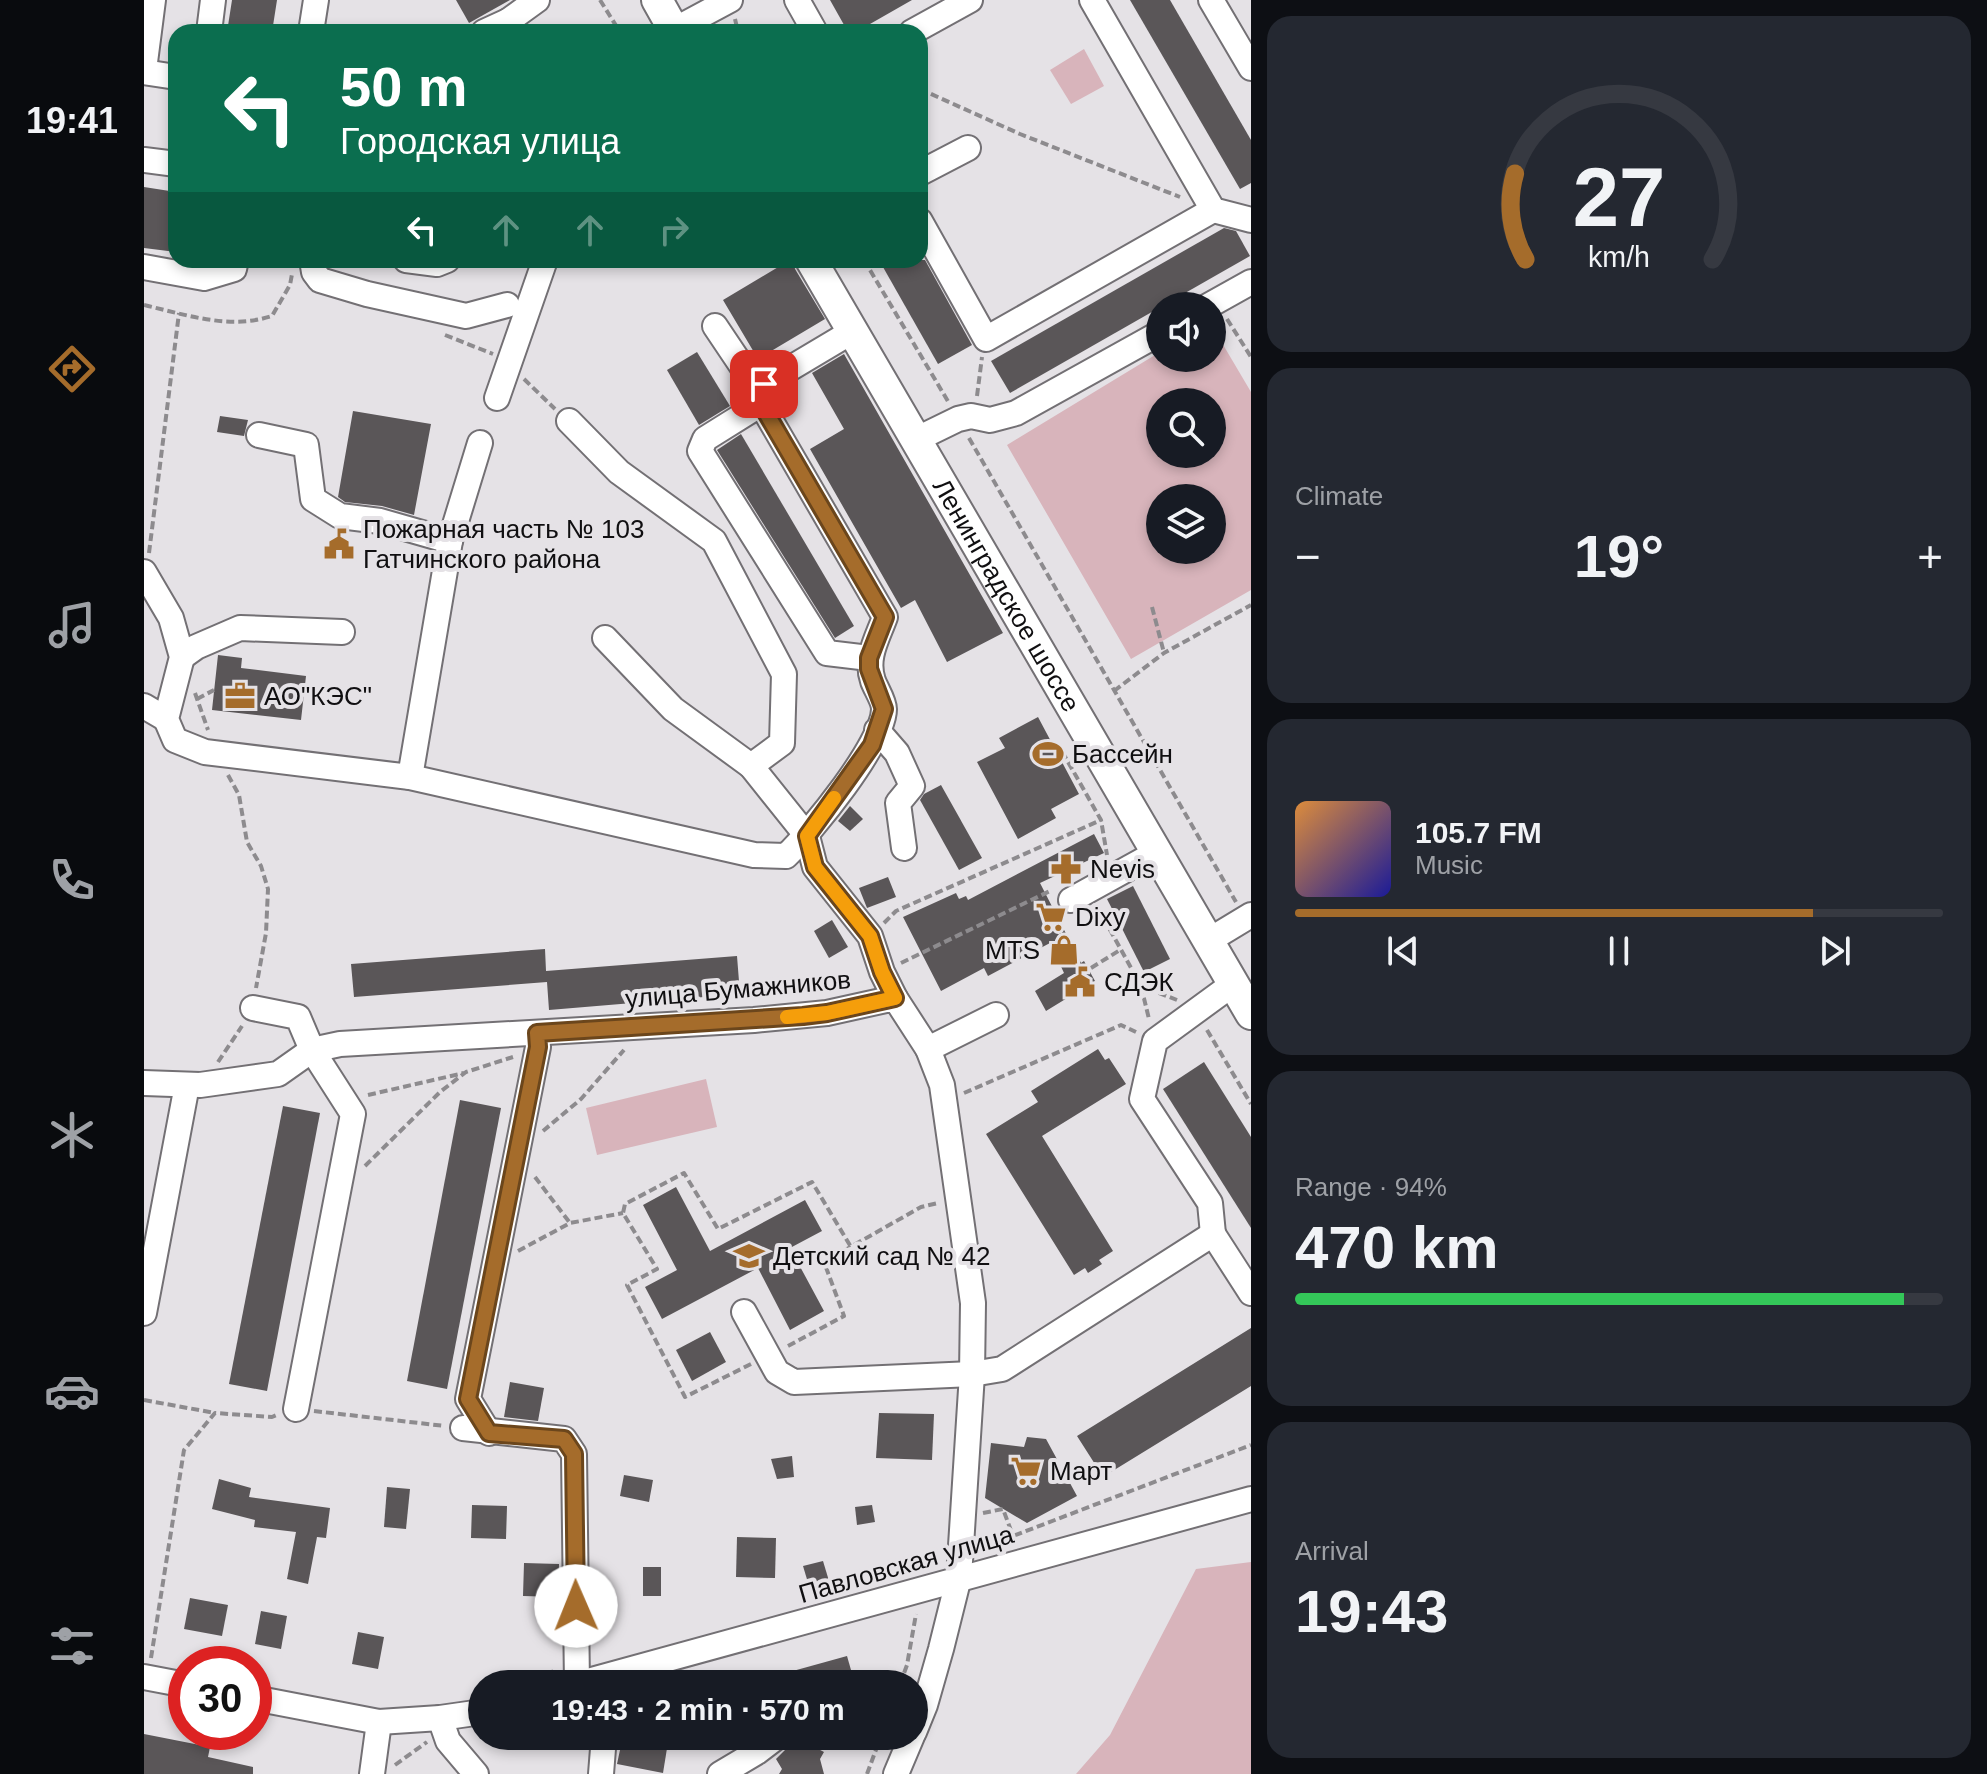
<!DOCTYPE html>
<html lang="en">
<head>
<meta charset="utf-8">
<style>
  :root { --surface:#171b24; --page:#242831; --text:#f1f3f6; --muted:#9ea1a6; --line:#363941; --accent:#a56c2b }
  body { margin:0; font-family:Arial,sans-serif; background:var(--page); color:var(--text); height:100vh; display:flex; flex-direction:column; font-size:30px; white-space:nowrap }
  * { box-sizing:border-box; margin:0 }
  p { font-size:26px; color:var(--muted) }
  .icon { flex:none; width:44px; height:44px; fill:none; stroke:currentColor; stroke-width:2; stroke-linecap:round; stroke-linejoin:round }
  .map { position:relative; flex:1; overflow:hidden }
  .drawer { display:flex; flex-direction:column; gap:16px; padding:16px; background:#0d0f14; width:736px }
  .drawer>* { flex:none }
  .guide { position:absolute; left:24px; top:24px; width:760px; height:244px; border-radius:24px; box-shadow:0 4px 12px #0003; background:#0b6e4f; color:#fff; overflow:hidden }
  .buttons { position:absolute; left:1002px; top:292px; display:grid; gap:16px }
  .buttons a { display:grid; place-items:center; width:80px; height:80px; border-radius:50%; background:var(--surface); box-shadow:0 4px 12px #0003; font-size:40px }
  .speed { position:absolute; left:24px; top:1646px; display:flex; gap:16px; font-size:40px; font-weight:700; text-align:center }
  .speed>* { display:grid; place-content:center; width:104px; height:104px; border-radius:50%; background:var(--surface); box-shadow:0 4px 12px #0003; line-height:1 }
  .speed .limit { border:12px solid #d22; background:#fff; color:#111 }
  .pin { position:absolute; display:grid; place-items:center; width:68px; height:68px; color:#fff; margin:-34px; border-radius:16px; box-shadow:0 4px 12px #0006 }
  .me { position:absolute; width:88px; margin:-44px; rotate:359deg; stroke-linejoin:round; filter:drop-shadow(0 0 6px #0008) }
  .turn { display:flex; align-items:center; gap:28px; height:168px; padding:0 40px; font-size:36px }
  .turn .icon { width:104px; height:104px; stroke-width:2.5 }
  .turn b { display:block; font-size:56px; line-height:68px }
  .lanes { display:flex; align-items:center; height:76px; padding:0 40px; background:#0003; justify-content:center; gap:40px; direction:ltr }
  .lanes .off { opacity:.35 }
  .big { font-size:60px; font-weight:800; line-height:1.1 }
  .drawer .tile { flex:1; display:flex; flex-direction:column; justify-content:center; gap:12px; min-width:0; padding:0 28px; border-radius:24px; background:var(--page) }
  .drawer .dial { align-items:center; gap:0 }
  .dial svg { height:208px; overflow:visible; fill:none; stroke:var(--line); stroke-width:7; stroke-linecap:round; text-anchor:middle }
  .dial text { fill:var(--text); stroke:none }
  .song { display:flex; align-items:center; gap:24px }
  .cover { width:96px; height:96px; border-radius:12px; background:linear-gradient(135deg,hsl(30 70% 55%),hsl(240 70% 35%)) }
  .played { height:8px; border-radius:4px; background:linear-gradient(90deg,var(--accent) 80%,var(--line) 80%) }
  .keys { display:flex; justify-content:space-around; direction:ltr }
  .heat { display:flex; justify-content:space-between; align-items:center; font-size:44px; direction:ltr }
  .charge { height:12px; border-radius:6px; background:linear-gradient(90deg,#34c759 94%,var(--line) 0) }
  .trip { position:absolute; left:324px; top:1670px; width:460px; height:80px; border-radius:40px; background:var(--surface); box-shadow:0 4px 12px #0003; font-weight:800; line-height:80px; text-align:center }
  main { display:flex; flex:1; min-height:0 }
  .dock { display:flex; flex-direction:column; width:144px; justify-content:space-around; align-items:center; background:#090b0e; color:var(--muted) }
  .dock .icon { width:56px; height:56px }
  .dock .selected { color:var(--accent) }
  .dock b { font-size:36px; color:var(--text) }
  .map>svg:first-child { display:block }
  .green { fill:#d8b4bb; fill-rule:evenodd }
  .building { fill:#5a5658 }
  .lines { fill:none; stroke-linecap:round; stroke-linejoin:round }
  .minor-casing { stroke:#737074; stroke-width:28 }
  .major-casing { stroke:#737074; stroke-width:34 }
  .path { stroke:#8d8b8e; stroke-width:4; stroke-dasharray:8 4; stroke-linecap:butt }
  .minor { stroke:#fff; stroke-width:24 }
  .major { stroke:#fff; stroke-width:30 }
  .route-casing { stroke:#6b461c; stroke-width:20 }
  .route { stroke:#a56c2b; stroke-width:14 }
  .slow { stroke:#f59e0b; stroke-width:14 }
  .labels { text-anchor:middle; stroke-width:8; stroke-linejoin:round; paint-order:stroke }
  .poi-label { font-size:26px; fill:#100f11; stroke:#e5e2e6; text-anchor:start }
  .street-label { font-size:26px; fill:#100f11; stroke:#e5e2e6 }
</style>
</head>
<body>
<main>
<nav class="dock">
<b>19:41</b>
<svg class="icon selected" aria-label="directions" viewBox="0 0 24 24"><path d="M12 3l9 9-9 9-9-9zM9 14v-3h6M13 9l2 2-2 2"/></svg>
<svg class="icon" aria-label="music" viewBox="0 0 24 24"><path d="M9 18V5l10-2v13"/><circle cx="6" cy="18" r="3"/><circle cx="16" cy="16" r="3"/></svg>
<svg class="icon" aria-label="phone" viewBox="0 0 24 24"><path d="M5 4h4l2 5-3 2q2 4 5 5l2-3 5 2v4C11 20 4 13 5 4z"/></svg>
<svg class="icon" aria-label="climate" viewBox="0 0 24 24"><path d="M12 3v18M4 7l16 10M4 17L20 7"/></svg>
<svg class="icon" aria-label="car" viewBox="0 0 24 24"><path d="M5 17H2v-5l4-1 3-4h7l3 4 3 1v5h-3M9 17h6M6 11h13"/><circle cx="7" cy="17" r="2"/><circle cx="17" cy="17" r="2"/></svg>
<svg class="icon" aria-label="filters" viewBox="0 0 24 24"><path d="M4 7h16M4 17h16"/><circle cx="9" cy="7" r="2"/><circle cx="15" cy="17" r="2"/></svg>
</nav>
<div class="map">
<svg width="1107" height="1774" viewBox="0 0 1107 1774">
  <rect width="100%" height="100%" fill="#e5e2e6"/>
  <g class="green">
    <path d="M940 49 960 86 927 104 906 70Z"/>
    <path d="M1068 326 1107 392V590L987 659 863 445 1016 352V358H1068ZM1016 402H1068V454H1016ZM1016 498H1068V550H1016Z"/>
    <path d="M562 1079 573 1127 453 1155 442 1108Z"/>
    <path d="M1107 1562V1774H932L966 1735 1052 1569Z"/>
  </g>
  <g class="building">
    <path d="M88 0H133L128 32H83Z"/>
    <path d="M312 0H366L325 23Z"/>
    <path d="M686 0H768L712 32H704Z"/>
    <path d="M986 0H1026L1107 140V183L1096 189Z"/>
    <path d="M0 187 32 192V252L0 248Z"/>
    <path d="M1080 228 1092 231 1106 256 866 393 847 361Z"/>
    <path d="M646 260H649L651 269 681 319 614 359 579 300Z"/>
    <path d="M735 260H781L828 345 794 364Z"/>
    <path d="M553 352 586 406 555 425 523 370Z"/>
    <path d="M700 354 859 633 803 662 771 600 757 608 666 449 700 429 668 373Z"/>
    <path d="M209 411 287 424 270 515 238 506 201 502 194 497Z"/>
    <path d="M76 416 104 420 100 436 73 432Z"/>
    <path d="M597 434 710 626 691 638 573 450Z"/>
    <path d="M74 655 98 658 97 668 162 676 157 720 68 710Z"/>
    <path d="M894 717 935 794 907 809 912 818 874 839 833 762 861 748 855 738Z"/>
    <path d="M797 785 838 858 815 870 776 800 780 794Z"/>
    <path d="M706 806 719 819 706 831 694 821Z"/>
    <path d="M950 834 960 853 896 883 937 963 940 961 951 981 902 1011 891 991 920 973 906 943 844 976 840 968 797 991 759 917 812 893 815 899 822 896 824 900Z"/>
    <path d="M744 877 752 897 723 908 715 888Z"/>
    <path d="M989 886 1026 959 1000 972 963 899Z"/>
    <path d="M688 920 704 947 685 958 670 931Z"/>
    <path d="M401 949 402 971 593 956 596 994 405 1010 403 982 210 997 207 964Z"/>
    <path d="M954 1049 961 1060 965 1058 982 1084 898 1136 969 1251 955 1260 958 1264 944 1273 941 1268 930 1275 842 1134 894 1102 887 1091Z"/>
    <path d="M1060 1062 1107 1137V1228L1019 1089Z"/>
    <path d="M316 1100 357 1108 303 1389 263 1381Z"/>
    <path d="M139 1106 176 1113 123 1391 85 1384Z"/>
    <path d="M532 1187 566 1251 661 1200 678 1231 646 1248 680 1311 646 1330 614 1268 518 1319 501 1287 533 1270 499 1205Z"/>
    <path d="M1107 1328V1386L967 1472 964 1467 956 1472 933 1436Z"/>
    <path d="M566 1332 582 1362 548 1381 532 1350Z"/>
    <path d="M366 1382 400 1388 394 1421 360 1417Z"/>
    <path d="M735 1413 790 1414 788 1460 732 1458Z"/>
    <path d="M883 1437 902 1439 933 1496 883 1523 841 1498 847 1443 880 1447Z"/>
    <path d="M648 1456 650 1477 633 1479 627 1459Z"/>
    <path d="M480 1475 509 1480 505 1502 476 1496Z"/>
    <path d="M75 1479 107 1488 105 1497 186 1508 182 1538 173 1537 164 1584 143 1579 152 1532 110 1527 111 1520 68 1509Z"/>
    <path d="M243 1487 266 1489 262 1529 240 1527Z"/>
    <path d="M328 1505 363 1506 362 1539 327 1538Z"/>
    <path d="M728 1505 731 1522 713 1525 711 1507Z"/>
    <path d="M593 1537 632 1538 631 1578 592 1577Z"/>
    <path d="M679 1561 685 1581 665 1586 659 1566Z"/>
    <path d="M380 1563 415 1564 414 1597 379 1596Z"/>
    <rect x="499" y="1567" width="18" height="29"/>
    <path d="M46 1598 84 1605 78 1636 40 1629Z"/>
    <path d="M117 1611 143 1616 137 1649 111 1644Z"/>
    <path d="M214 1632 240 1637 234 1669 208 1664Z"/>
    <path d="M703 1656 711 1684H621L620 1679Z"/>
    <path d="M0 1734 66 1747 64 1757 109 1767V1774H0Z"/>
    <path d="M479 1736H525L519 1773 473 1764Z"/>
    <path d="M653 1738 680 1752 676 1759 680 1774H635L638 1769 632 1759Z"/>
  </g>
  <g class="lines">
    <g class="minor-casing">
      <g id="minor">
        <path d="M653 0 671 32"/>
        <path d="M948 0 1069 210 1107 220"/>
        <path d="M1067 0 1107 68"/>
        <path d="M530 30 586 0"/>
        <path d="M65 32 69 0"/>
        <path d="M167 32 172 0"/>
        <path d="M340 32 364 21"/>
        <path d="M370 32 364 21 393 0"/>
        <path d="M768 32 826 0"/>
        <path d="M0 70 9 0"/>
        <path d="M0 72 32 77"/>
        <path d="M0 160 32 164"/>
        <path d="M776 173 824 148"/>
        <path d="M776 221 842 339 1069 210"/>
        <path d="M168 260 170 272 176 280 223 294 322 316 363 305"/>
        <path d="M262 260 293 264 303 260"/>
        <path d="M0 267 60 278 90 269 92 260"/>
        <path d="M1064 306 1107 282"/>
        <path d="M571 326 618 396"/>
        <path d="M353 398 401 260"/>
        <path d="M617 404 561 439 556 451 683 653 725 658"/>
        <path d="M425 421 475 472 570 541 640 674 638 743 607 766 663 836 671 867 726 936 738 972 751 998"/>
        <path d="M115 435 162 445 169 499 196 516 236 521 306 541"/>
        <path d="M773 439 814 419 827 416 846 420 872 413 1016 333"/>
        <path d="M0 572 27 618 38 657 22 719 31 740 61 752 266 777 610 855 642 856C667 832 740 743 740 709 740 701 732 689 729 681 721 658 733 639 741 617L617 404 620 384 709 331"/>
        <path d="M461 638 529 709 607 766"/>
        <path d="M38 657 52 647 96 628 198 632"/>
        <path d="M0 706 22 719"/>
        <path d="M733 730 753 753 768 786 754 803 760 848"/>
        <path d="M266 777 306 541 336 443"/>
        <path d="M927 900 1012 853"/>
        <path d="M1064 941 1107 915"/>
        <path d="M109 1008 154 1017 168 1050 209 1114 152 1409"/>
        <path d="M784 1049 852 1015"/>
        <path d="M0 1083 56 1085 134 1074 168 1050 196 1044 610 1020 683 1013 751 998 784 1049 798 1085 829 1303 828 1374 815 1577 797 1649 781 1705 770 1732"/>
        <path d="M1069 1234 1066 1203 998 1099 1011 1041 1089 984"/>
        <path d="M600 1312 633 1372 650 1382 828 1374 858 1369 1069 1234 1107 1293"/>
        <path d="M0 1313 43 1085"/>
        <path d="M319 1428 420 1439 430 1454 433 1684"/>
        <path d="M345 1433 324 1399 394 1047 393 1033"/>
        <path d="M0 1677 42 1685"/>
        <path d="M433 1684 1107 1499"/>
        <path d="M110 1698 235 1722 296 1718 338 1712"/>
        <path d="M296 1718 304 1741 332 1774"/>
        <path d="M228 1774 235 1722"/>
        <path d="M457 1774 460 1736"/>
        <path d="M576 1774 613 1752 634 1736"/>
        <path d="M752 1774 768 1736"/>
      </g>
    </g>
    <g class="major-casing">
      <g id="major">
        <path d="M513 0 531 32"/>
        <path id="s1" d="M667 260 1107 1014"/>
      </g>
    </g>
    <g class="path">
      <path d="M456 0 476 32"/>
      <path d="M591 19 594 32"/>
      <path d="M776 89 876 134 1036 197"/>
      <path d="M720 260 805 403"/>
      <path d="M0 305C43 315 85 330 128 316L146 285 148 274"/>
      <path d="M1083 319 1107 357"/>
      <path d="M301 335 349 354"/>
      <path d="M380 379 411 409"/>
      <path d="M833 396 838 357"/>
      <path d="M825 438 1092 902"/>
      <path d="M5 553 35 313"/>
      <path d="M1008 607 1020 653"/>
      <path d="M970 691 1020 653 1107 605"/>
      <path d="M51 693 64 730"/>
      <path d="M53 699 70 690"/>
      <path d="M910 748 915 746 957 820 963 855"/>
      <path d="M84 775 95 795 103 842 117 866 124 889 122 933 112 988"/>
      <path d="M954 908 997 986 1033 1000"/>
      <path d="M740 923 752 911 957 820"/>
      <path d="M757 963 908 890"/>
      <path d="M947 968 976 950"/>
      <path d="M997 986 1005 1019"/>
      <path d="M1063 1030 1107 1104"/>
      <path d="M74 1062 98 1026"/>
      <path d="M820 1093 977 1025 992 1032"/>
      <path d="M224 1095 320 1073"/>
      <path d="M399 1131 437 1099 480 1050"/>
      <path d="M221 1166 296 1092 322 1072 369 1057"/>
      <path d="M391 1177 426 1223"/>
      <path d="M374 1251 426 1223 479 1213"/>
      <path d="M644 1346 700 1316 680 1262 777 1207 794 1203"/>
      <path d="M607 1364 541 1397 483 1285 513 1269 479 1213 481 1204 540 1173 574 1229 668 1182 707 1247"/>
      <path d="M0 1400 71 1413"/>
      <path d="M170 1411 301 1426"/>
      <path d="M839 1513 859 1509 869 1536"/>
      <path d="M836 1546 869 1536 1107 1445"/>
      <path d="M7 1658 40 1450 71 1413 128 1417 135 1414"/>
      <path d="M367 1684 411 1671"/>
      <path d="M756 1684 763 1665 772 1614"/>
      <path d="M251 1765 283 1742"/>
      <path d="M723 1774 737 1736"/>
    </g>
    <use href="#minor" class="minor"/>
    <use href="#major" class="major"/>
  </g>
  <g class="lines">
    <g class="route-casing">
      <path id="route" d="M432 1606 430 1454 420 1439 345 1433 324 1399 394 1047 393 1033 659 1016 683 1013 751 998 738 972 726 936 671 867 663 836 728 745 740 709 725 669V658L741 617 617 404 620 384"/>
    </g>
    <use href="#route" class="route"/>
    <path class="slow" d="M643 1017 683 1013 751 998 738 972 726 936 671 867 663 836 690 798"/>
  </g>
  <defs>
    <g id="civic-bare" transform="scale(2.4)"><path d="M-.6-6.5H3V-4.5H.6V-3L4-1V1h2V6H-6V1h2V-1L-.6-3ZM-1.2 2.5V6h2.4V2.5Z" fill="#a56c2b" stroke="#e5e2e6" stroke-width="2.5" paint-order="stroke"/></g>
    <g id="office-bare" transform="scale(2.4)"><path d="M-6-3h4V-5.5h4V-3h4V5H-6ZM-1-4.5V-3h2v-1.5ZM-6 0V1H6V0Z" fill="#a56c2b" stroke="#e5e2e6" stroke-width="2.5" paint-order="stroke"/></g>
    <g id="stadium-bare" transform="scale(2.4)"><path d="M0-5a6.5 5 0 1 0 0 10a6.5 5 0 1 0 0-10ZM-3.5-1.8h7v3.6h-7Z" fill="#a56c2b" stroke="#e5e2e6" stroke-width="2.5" paint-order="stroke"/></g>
    <g id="pharmacy-bare" transform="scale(2.4)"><path d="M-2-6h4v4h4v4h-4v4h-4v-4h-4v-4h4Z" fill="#a56c2b" stroke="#e5e2e6" stroke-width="2.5" paint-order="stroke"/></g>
    <g id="supermarket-bare" transform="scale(2.4)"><path d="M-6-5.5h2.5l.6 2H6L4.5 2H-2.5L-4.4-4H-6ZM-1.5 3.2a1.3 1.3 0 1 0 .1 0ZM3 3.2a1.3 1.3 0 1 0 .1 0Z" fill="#a56c2b" stroke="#e5e2e6" stroke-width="2.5" paint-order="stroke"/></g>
    <g id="shop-bare" transform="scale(2.4)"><path d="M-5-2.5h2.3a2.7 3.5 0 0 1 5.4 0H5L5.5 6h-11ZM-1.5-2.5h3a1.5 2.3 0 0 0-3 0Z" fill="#a56c2b" stroke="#e5e2e6" stroke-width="2.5" paint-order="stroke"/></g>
    <g id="school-bare" transform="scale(2.4)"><path d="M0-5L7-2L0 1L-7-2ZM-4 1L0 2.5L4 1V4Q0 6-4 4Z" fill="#a56c2b" stroke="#e5e2e6" stroke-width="2.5" paint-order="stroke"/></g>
  </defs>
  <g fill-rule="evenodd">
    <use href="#civic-bare" x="195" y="544"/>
    <use href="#office-bare" x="96" y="696"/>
    <use href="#stadium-bare" x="904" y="754"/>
    <use href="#pharmacy-bare" x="922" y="869"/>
    <use href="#supermarket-bare" x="907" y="917"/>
    <use href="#shop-bare" x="920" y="950"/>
    <use href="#civic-bare" x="936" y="982"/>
    <use href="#school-bare" x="605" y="1256"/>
    <use href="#supermarket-bare" x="882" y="1471"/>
  </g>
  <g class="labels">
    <g class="poi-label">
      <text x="219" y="538">Пожарная часть № 103<tspan x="219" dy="30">Гатчинского района</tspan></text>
      <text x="120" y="705">АО"КЭС"</text>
      <text x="928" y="763">Бассейн</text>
      <text x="946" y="878">Nevis</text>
      <text x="931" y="926">Dixy</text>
      <text x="896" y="959" text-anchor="end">MTS</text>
      <text x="960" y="991">СДЭК</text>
      <text x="629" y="1265">Детский сад № 42</text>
      <text x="906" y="1480">Март</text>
    </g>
    <g class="street-label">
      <text dy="9" stroke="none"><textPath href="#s1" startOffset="388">Ленинградское шоссе</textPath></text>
      <text transform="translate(594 989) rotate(-5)" y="9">улица Бумажников</text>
      <text transform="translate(762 1564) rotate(-16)" y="9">Павловская улица</text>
    </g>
  </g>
</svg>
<div class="buttons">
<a><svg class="icon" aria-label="sound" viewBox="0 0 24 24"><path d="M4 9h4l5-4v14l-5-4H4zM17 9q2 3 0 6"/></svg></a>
<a><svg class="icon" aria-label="search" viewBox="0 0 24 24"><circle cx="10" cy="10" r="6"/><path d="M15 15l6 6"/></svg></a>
<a><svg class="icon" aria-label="layers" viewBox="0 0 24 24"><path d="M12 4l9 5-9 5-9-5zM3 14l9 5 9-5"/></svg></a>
</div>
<div class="speed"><div class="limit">30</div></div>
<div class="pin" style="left:620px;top:384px;background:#d93025"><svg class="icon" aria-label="arrive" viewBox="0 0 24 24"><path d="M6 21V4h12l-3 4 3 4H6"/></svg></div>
<svg class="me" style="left:432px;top:1606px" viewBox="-20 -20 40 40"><circle r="19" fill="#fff"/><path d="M0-13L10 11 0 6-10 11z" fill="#a56c2b"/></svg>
<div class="trip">19:43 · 2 min · 570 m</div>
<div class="guide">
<div class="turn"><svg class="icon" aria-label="left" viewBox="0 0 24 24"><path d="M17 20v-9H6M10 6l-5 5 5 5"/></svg><div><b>50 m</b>Городская улица</div></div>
<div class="lanes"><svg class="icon" aria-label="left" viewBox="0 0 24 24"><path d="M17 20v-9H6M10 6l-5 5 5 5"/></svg><svg class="icon off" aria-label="ahead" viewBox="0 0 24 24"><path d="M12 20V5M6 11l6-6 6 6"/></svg><svg class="icon off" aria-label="ahead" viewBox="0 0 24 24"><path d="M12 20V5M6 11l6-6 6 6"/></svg><svg class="icon off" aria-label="right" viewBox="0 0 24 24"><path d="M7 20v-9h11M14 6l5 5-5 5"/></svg></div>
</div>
</div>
<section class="drawer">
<div class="tile dial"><svg viewBox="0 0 100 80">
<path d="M14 69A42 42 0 1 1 86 69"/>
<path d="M14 69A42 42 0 0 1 10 36" stroke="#a56c2b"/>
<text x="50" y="56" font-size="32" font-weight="700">27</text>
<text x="50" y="72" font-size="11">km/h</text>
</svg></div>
<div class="tile"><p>Climate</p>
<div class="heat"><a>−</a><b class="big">19°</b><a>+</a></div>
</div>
<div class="tile">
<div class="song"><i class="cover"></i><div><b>105.7 FM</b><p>Music</p></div></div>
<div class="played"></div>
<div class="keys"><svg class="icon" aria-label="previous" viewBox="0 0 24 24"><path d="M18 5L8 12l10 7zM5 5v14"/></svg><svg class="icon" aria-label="pause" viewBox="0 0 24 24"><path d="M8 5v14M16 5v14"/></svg><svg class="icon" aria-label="next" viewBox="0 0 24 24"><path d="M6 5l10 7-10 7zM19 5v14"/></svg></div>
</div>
<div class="tile"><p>Range · 94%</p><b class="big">470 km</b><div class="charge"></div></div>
<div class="tile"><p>Arrival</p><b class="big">19:43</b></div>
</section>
</main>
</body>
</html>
